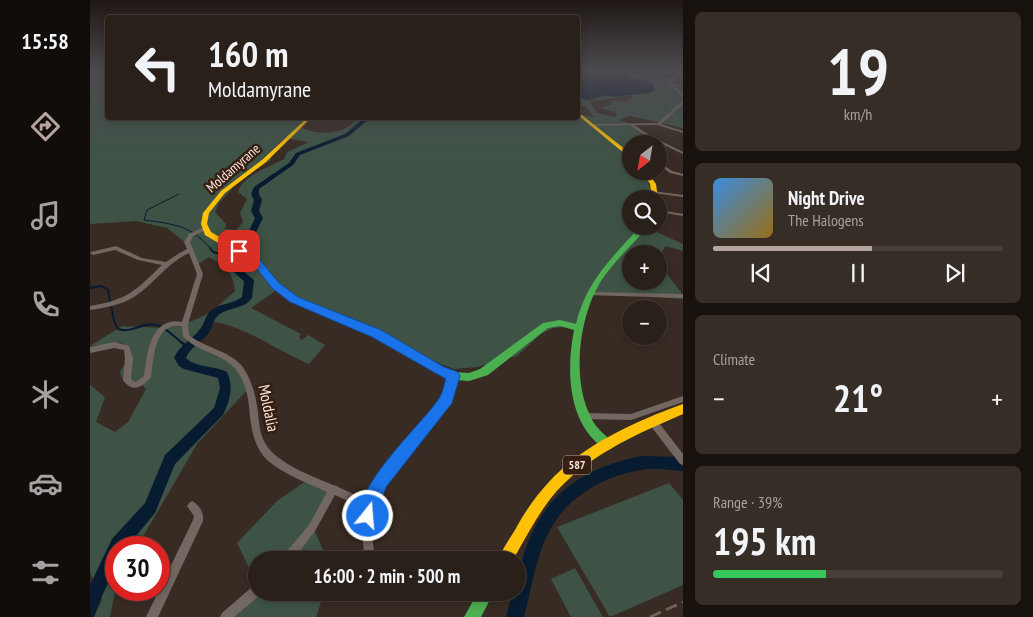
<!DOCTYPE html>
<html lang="en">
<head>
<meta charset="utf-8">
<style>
  :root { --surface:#2a201a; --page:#362d27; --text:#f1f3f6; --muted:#a5a3a2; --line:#463e39; --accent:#b5a59d }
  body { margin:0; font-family:"PT Sans Narrow",sans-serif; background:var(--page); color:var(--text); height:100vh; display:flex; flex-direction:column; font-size:19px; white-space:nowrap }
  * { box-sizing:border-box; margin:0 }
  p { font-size:16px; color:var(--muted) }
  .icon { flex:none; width:28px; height:28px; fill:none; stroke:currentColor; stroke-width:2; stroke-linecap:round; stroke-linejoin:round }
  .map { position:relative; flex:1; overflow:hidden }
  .drawer { display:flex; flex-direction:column; gap:12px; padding:12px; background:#17120e; width:350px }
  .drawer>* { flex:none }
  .guide { position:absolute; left:15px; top:15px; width:475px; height:105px; border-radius:5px; box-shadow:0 2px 8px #0003,0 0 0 1px var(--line); background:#2a201a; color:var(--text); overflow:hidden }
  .needle { width:32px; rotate:211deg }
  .tools { position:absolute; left:532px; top:135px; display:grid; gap:10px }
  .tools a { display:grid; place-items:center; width:45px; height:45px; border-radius:50%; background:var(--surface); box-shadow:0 2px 8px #0003,0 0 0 1px var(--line); font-size:25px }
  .speed { position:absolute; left:15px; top:536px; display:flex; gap:10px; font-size:25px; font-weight:700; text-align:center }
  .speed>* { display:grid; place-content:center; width:65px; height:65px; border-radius:50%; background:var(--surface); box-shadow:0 2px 8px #0003,0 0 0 1px var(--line); line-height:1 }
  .speed .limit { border:8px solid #d22; background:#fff; color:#111 }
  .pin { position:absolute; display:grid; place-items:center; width:42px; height:42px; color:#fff; margin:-21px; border-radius:10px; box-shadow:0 2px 8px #0006 }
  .me { position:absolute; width:55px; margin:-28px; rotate:17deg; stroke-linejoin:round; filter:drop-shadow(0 0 4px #0008) }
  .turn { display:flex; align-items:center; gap:18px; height:105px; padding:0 20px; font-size:22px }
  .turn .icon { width:65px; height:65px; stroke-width:2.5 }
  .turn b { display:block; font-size:35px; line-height:42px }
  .big { font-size:38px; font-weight:600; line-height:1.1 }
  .drawer .tile { flex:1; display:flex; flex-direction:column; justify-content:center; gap:8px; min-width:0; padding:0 18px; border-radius:8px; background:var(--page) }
  .drawer .dial { align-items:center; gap:0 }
  .dial b { font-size:65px; line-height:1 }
  .song { display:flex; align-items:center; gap:15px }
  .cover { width:60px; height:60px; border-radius:8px; background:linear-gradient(135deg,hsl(210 70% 55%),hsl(40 70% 35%)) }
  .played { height:5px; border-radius:2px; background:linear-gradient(90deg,var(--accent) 55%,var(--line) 55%) }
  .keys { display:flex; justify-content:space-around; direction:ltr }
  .heat { display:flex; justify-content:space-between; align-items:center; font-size:28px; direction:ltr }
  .charge { height:8px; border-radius:4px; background:linear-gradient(90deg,#34c759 39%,var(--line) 0) }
  .trip { position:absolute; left:158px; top:551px; width:278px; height:50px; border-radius:25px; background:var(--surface); box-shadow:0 2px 8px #0003,0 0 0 1px var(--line); font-weight:600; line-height:50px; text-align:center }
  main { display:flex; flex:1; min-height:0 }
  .dock { display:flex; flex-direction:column; width:90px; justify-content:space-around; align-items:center; background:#110d0a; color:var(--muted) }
  .dock .icon { width:35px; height:35px }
  .dock .current { color:var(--accent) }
  .dock b { font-size:22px; color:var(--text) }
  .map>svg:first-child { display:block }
  .green { fill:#3e5346; fill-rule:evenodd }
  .water { fill:#071b31 }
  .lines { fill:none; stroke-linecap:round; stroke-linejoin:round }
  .stream-far2 { stroke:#071b31; stroke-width:1 }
  .stream-far1 { stroke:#071b31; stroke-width:2 }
  .stream { stroke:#071b31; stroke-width:2.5 }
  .river { fill:#071b31; fill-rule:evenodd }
  .street { fill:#736761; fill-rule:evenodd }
  .fast { fill:#4caf50; fill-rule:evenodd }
  .slow { fill:#ffc107; fill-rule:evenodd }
  .rail { stroke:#6b615b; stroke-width:3; stroke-dasharray:12 5.5; stroke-linecap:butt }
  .route { fill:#1a73e8; stroke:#114b97 }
  .labels { text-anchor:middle; stroke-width:5; stroke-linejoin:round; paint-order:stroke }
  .shield { fill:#361e11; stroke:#beaba1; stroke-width:1 }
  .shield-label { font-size:12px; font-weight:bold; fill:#f8e7df }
  .street-label { font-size:14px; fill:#f8e7df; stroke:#361e11 }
  .near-street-label { font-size:16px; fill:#f8e7df; stroke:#361e11 }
</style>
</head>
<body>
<main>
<nav class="dock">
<b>15:58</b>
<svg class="icon current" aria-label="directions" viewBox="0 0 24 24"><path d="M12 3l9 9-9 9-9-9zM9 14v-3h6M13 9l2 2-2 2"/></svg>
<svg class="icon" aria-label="music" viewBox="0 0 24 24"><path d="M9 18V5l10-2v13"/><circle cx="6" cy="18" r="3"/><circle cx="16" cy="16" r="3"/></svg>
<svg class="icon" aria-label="phone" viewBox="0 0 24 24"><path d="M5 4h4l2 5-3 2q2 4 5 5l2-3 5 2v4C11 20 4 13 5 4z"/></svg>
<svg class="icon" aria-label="climate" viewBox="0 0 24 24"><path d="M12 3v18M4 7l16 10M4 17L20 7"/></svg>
<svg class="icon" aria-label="car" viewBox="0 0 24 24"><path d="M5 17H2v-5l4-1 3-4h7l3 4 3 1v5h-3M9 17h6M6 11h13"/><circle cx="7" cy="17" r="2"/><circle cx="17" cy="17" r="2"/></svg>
<svg class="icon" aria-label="filters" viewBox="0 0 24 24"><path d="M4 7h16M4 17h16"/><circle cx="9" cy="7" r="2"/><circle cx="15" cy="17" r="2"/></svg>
</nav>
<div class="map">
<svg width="593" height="617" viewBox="0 0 593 617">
  <rect width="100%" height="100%" fill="#382b23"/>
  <g class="green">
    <path d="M0 71H17L18 118H219L209 126C223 136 257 136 266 118H488V114L504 117 496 107 488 104V96L499 101 516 95 524 97 562 85 555 80 537 78 541 73 580 78V83L593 85V128L540 116 529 120 541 124 553 134 547 142 551 144H541V156L539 157 541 171H551C558 179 561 189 562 199H541V226H554L593 244V251L575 246 569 259V254H541V281H569V264L593 295V299L503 293 492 326 463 328 451 334 427 356 387 367 364 369 338 359 278 325 208 300 191 287 161 308 211 334 209 337 212 340 218 335 235 345 219 364C190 352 154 326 124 322L108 342 150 367 159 388 107 444 47 547 26 548V587L20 617H4L12 600 9 581 5 583 0 572V385L15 397 6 422 25 432 38 422 56 389 52 385C39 386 33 385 30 372L38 359 37 347 31 343 0 346 32 326 73 328 76 325C109 324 122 312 145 291 143 272 135 266 119 257L107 265 96 243 77 228 46 221 0 224ZM537 96 543 97 534 102 523 100 520 105 511 108 527 113 525 117 507 113 500 102ZM195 138 219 142 197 152 194 159C181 166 152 176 148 192L157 199 150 213 153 222 146 230 135 229 136 224 125 212 129 203 142 189 141 186 181 160 180 152Z"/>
    <path d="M219 479 242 492 224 529 237 560H166V582L147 543 187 501Z"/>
    <path d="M579 483 593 500V585L520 617 467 527Z"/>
    <path d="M485 568 513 617H481L461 579Z"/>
    <path d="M166 591V592L234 593 226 617H139Z"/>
  </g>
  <g class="water">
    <path d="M488 71H551L542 72 537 78 562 83 565 90 559 93 524 97 516 95 495 100 488 96Z"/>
    <path d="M9 581 14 588 4 617H0V590Z"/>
  </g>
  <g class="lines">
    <path class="stream-far2" d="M89 194 57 210 54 220C83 224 101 225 121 249"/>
    <g class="stream-far1">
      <path d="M120 248 123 252 142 257"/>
      <path d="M0 288 12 286 18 290 24 321 28 329C42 334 53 321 67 325 77 328 84 337 92 343"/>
    </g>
    <path class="stream" d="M91 342 96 346"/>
    <g class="river">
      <path d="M274 118H280L259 136 210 155 203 165 169 189V194L172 200 169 211 173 218 166 232 150 247H144V243L160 229 165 218 161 211 164 200 161 194 164 187 199 163 206 153 255 134Z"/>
      <path d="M142 250 146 253 149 268 164 280 162 298C154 309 141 307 130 314 123 318 123 328 118 334 111 343 100 347 96 358 106 368 124 365 137 372 144 386 140 401 133 415L85 464 65 513 36 548H26V566L6 609 0 612V585L22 539 55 503 75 455 124 408 130 388 128 378 94 369 89 366 84 358C90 344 102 340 110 329 116 322 115 313 123 309 132 303 143 304 152 297L154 281C143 272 138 268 138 253Z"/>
      <path d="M551 456 593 457V471C579 470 565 467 551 470 513 476 473 499 457 536 445 561 441 590 434 617H416L423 592H426C426 577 431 562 436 548 456 492 494 468 551 456Z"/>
    </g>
    <g class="street">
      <path d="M593 72V74L585 78 581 83 593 94V97L578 83 583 76Z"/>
      <path d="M592 101H593V104L571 124 593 131V133L567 125H544L561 136 593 152V154L559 138 540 125 501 126 499 125 501 124 568 123Z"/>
      <path d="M569 162 582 171 593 174V176L580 173 569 165Z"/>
      <path d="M562 191 593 195V197L564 193 562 192Z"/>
      <path d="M569 210 593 214V216L569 212Z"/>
      <path d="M114 227 116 228V230L103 236 100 242 113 274 98 324 99 335C115 348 138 350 152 366 162 380 166 396 168 413 169 423 170 434 175 443 186 463 222 476 243 485L247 486 248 487 277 500 279 494 294 470 354 397 361 374 364 373 367 374 368 376 360 401 300 476 286 499 281 526 285 560H275L271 526 275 509 245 495 225 531 203 560H192L193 556 219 525 237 492C218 483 184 471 172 454 164 443 162 430 160 418 159 401 157 385 147 371 133 352 107 353 93 336L92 326C88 326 84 325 80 327 64 333 63 363 61 377 52 388 42 393 33 380L35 358 34 350 24 348 0 353V347L24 342 39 346 43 358 41 379 43 381 46 382 54 376C57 358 58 331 77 323 82 321 87 321 92 322L107 274 99 253C77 263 64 284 44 297 31 305 15 308 0 310V306C38 300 46 290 72 265L48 260 25 250 3 255 0 253 1 252 26 246 52 258 76 262 88 254 97 249 94 242 99 234Z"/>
      <path d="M499 292 593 294V298L497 295 496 294Z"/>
      <path d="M593 396V402L541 420 494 419 491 418 490 416 491 414 494 413 541 414Z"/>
      <path d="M563 418 566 419 593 454V465L590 464 560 425 559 422 560 419Z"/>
      <path d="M102 501C110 505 114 513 113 521L68 617H56L103 520 104 516 97 506 99 503Z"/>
      <path d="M166 586V592H171L170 595 144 617H130L132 613 162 587Z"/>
      <path d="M279 592H289V593L288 597 284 598 280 597Z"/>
    </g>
    <g class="fast">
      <path d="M551 226H558C544 244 526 259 513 278 490 312 482 373 498 411 501 417 503 423 508 428 513 434 520 438 523 445L521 449 517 450C512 448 509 445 505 441 477 414 477 365 484 330L470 326 458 328 398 375 379 381 364 380 345 373 285 336 283 334 285 332H291L353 367 365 372 379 373 390 369 453 323 470 320 486 324C495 283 523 256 551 226Z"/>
      <path d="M388 592H404L391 617H374Z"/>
    </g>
    <g class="slow">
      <path d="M488 112 541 154V159L488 115Z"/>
      <path d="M217 118H221L176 162 135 193 119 213 117 224 121 232 169 260 189 284 207 298 291 332 293 334 291 336H285L201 302 183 288 163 264 115 235 111 224 113 213 131 191 172 160Z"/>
      <path d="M551 171H557L566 184 568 199H562L560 184Z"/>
      <path d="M593 404V414C545 435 495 456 461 498 446 517 435 539 423 560H408C412 549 419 540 425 530 434 513 445 497 458 483 492 445 546 421 593 404Z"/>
    </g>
    <path class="rail" d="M560 617 593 602"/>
  </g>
  <linearGradient id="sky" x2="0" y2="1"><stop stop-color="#1f1813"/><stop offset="0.45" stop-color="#4d4a50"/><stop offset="1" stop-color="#4d4a50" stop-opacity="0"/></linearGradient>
  <rect width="593" height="157" fill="url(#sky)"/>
  <path class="route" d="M145 249H152L170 260 189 283 208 297 291 330 354 367 368 372 370 376 362 403 296 487 284 522 278 525 272 522C258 490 333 424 350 397 353 392 354 384 356 379L282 337 200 302 182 288 163 264 145 253Z"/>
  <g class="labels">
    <rect class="shield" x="473" y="455.5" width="28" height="19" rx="4"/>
    <g class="shield-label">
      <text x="487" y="469">587</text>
    </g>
    <g class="street-label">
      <text transform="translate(143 168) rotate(-41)" y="5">Moldamyrane</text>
    </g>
    <g class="near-street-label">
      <text transform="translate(179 408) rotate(78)" y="6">Moldalia</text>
    </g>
  </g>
</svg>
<div class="tools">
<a><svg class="needle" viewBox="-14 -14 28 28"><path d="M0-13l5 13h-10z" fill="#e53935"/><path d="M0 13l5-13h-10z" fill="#a5a3a2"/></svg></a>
<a><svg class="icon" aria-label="search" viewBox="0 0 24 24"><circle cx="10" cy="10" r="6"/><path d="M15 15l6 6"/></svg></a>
<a>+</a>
<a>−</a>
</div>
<div class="speed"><div class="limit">30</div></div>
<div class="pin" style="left:149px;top:251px;background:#d93025"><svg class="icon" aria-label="arrive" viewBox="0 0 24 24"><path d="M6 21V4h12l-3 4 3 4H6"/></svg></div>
<svg class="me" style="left:278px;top:516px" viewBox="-20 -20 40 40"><circle r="17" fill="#1a73e8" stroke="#fff" stroke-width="3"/><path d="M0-11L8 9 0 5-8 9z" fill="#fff"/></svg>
<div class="trip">16:00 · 2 min · 500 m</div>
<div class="guide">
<div class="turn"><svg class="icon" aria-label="left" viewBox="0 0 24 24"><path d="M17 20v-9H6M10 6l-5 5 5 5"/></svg><div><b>160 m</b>Moldamyrane</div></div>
</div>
</div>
<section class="drawer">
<div class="tile dial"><b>19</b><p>km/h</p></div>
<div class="tile">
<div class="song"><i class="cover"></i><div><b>Night Drive</b><p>The Halogens</p></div></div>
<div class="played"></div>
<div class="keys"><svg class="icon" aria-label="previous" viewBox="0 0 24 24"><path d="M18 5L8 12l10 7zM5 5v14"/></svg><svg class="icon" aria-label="pause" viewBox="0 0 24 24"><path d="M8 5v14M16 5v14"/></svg><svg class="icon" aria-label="next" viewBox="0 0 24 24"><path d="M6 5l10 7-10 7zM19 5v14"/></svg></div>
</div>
<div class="tile"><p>Climate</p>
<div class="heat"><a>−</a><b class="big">21°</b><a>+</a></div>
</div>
<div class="tile"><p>Range · 39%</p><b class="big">195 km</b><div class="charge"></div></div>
</section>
</main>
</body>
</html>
